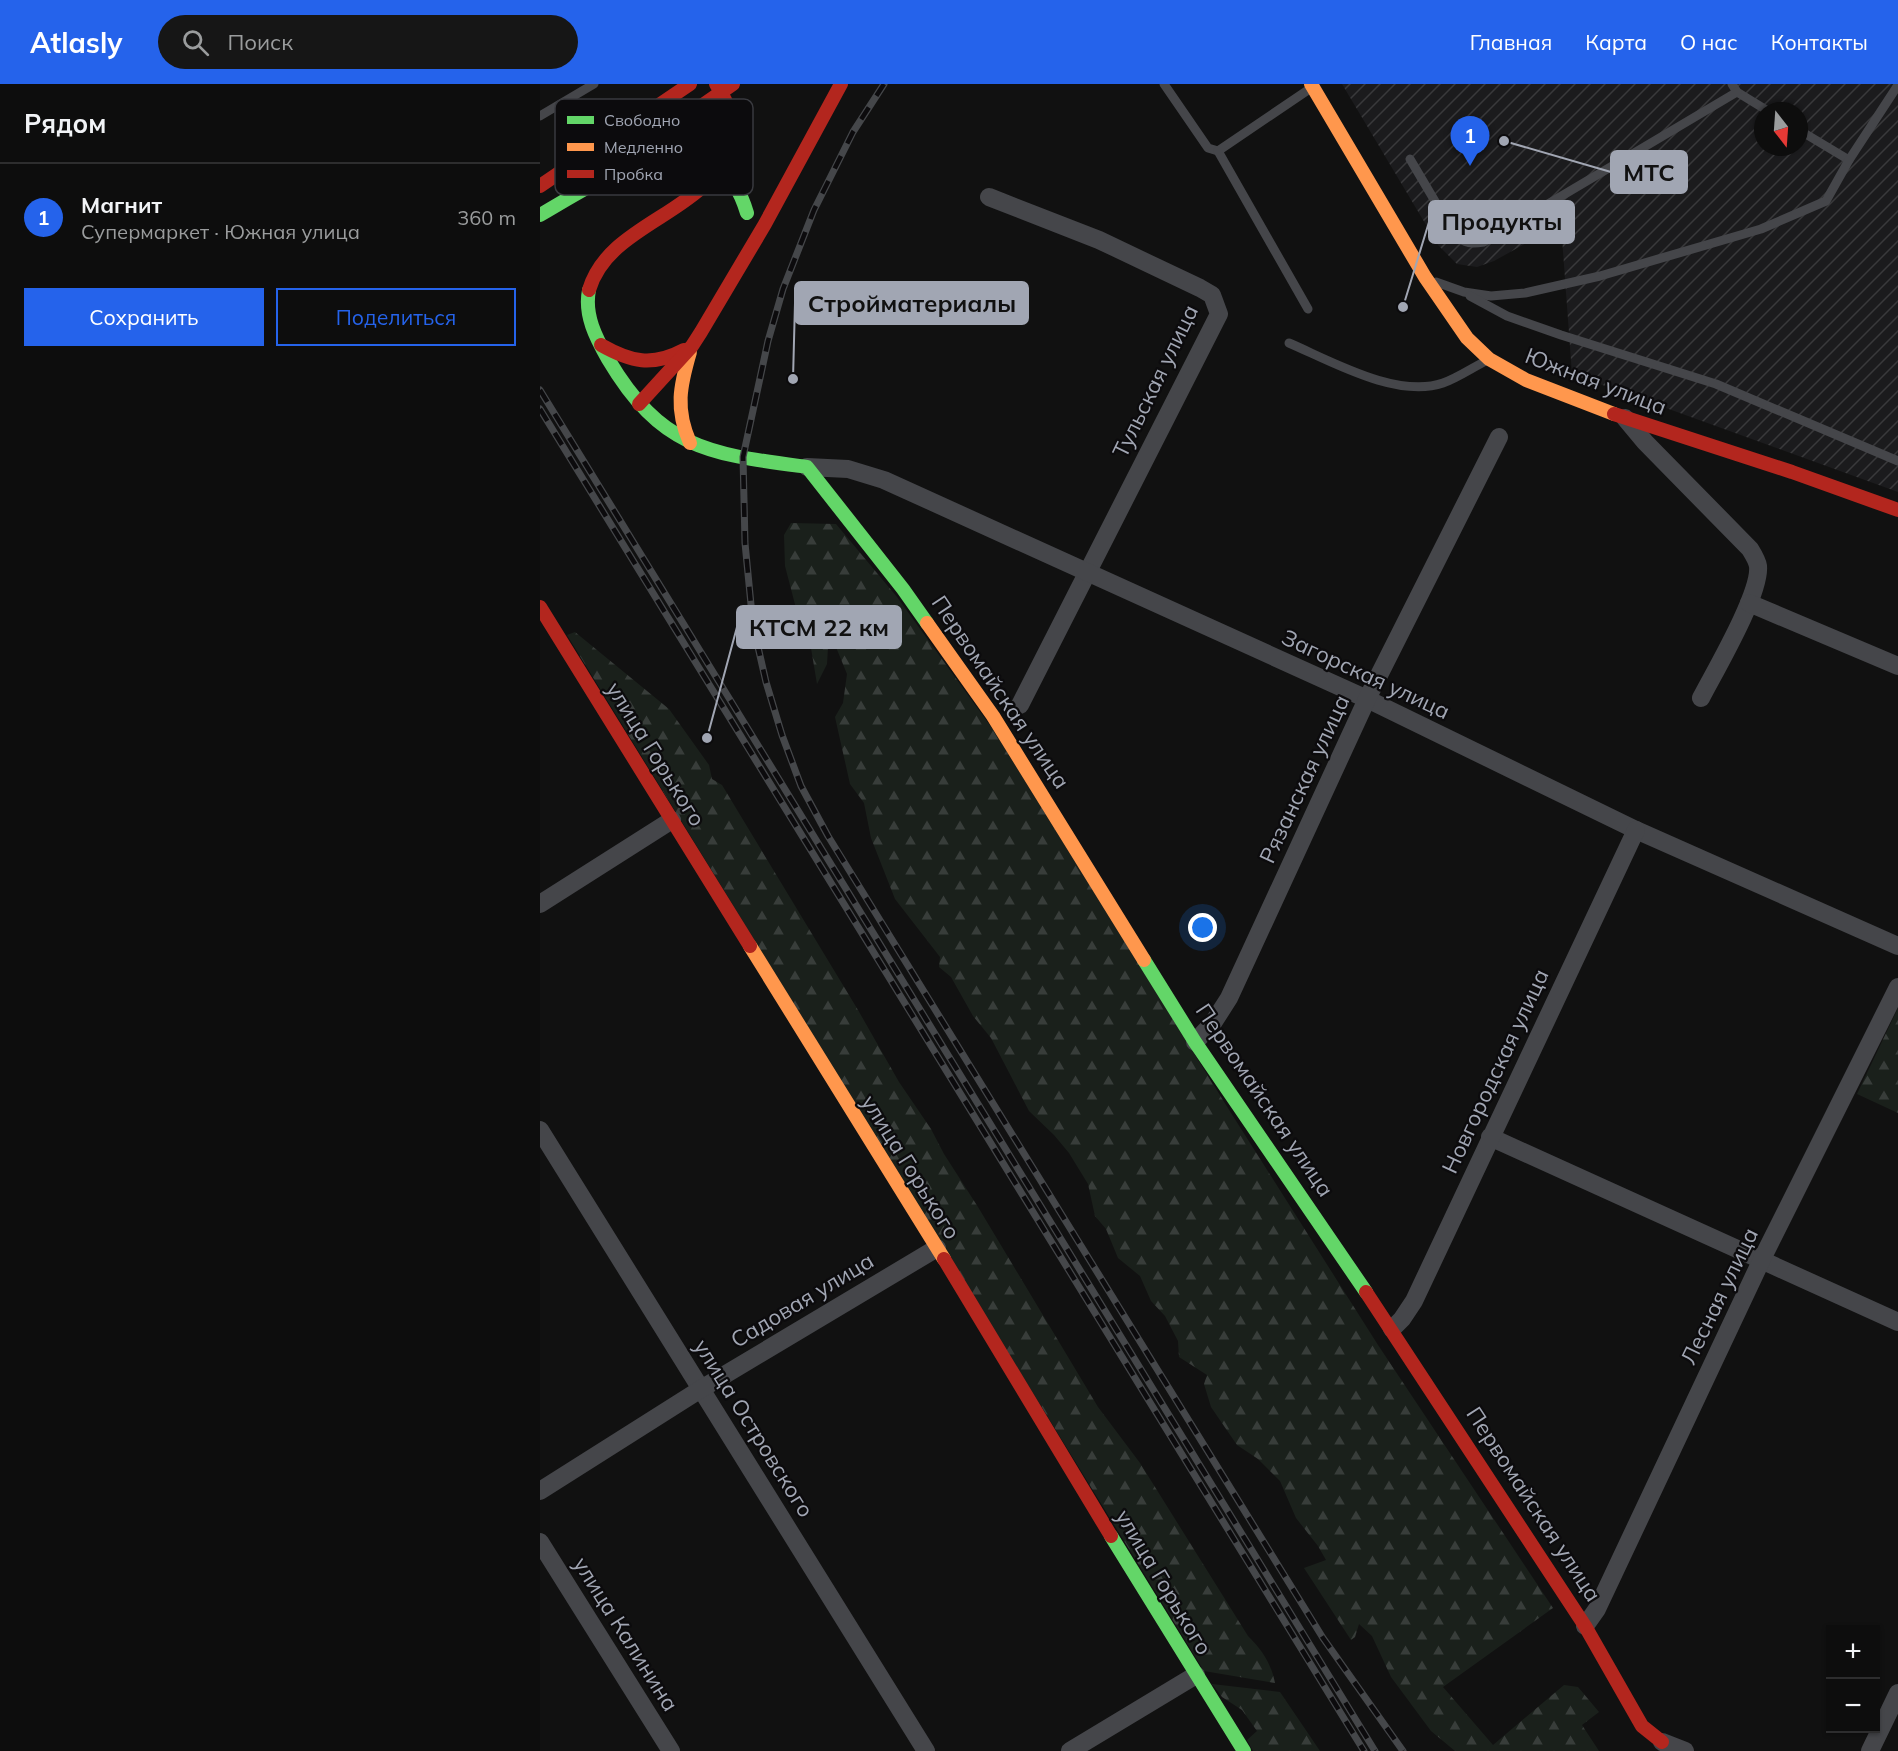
<!DOCTYPE html>
<html lang="ru">
<head>
<meta charset="utf-8">
<style>
	:root { --surface:#0d0d0d; --page:#161616; --text:#f1f3f6; --muted:#9a9c9d; --line:#2d2d2e; --accent:#2563eb }
	body { margin:0; font-family:Mulish,sans-serif; background:var(--page); color:var(--text) }
	.controls { position:absolute; right:18px; bottom:18px; display:grid; overflow:hidden; border-radius:0px; box-shadow:0 2px 4px #0004 }
	.controls button { width:54px; height:54px; display:grid; place-items:center; padding:0; border:0; border-bottom:2px solid var(--line); background:var(--surface); color:var(--text); font:30px sans-serif }
	.compass { position:absolute; left:1214px; top:18px; width:54px; height:54px; border-radius:50%; background:var(--surface); box-shadow:0 2px 4px #0004; rotate:163deg }
	.you { position:absolute; left:663px; top:844px; width:21px; height:21px; margin:-15px; border:4px solid #fff; border-radius:50%; background:#1a73e8; box-shadow:0 0 0 9px #1a73e833 }
	.badge { display:grid; place-items:center; width:39px; height:39px; border-radius:50%; background:var(--accent); color:#fff; font-size:20px; font-weight:700 }
	.pin { position:absolute; translate:-50% -50px; filter:drop-shadow(0 2px 3px #0008) }
	.pin::after { content:''; position:absolute; top:32px; width:21px; height:18px; background:inherit; clip-path:polygon(0 0,100% 0,50% 100%) }
	.list { margin:0; padding:0; list-style:none }
	h2 { display:flex; justify-content:space-between; align-items:center; height:78px; margin:0; padding:0 24px; font-size:26px }
	h2 small { font-size:20px; font-weight:400; color:var(--muted) }
	.list li { display:grid; grid-template-columns:39px 1fr auto; gap:18px; align-items:center; box-sizing:border-box; height:108px; padding:0 24px; border-top:2px solid var(--line) }
	.list b { display:block; font-size:22px; white-space:nowrap }
	.list p { margin:0; font-size:20px; white-space:nowrap; color:var(--muted) }
	.list em { font-size:20px; font-style:normal; color:var(--muted) }
	.actions { display:flex; gap:12px; padding:18px 24px }
	.actions a { flex:1; padding:14px 0; border:2px solid var(--accent); border-radius:0px; text-align:center; font-size:21px; color:var(--accent) }
	.actions .main { background:var(--accent); color:#fff }
	.icon { flex:none; width:33px; height:33px; fill:none; stroke:currentColor; stroke-width:2; stroke-linecap:round; stroke-linejoin:round }
	.map { position:relative; flex:none; width:1358px; height:1667px; overflow:hidden }
	header { display:flex; align-items:center; gap:36px; box-sizing:border-box; height:84px; padding:0 30px; background:var(--accent); color:#fff }
	header strong { font-size:28px }
	nav { display:flex; gap:33px; margin-inline-start:auto; font-size:21px }
	.search { width:420px; height:54px; background:var(--page); display:flex; align-items:center; gap:15px; box-sizing:border-box; padding:0 21px; border-radius:33px; color:var(--muted); font-size:22px }
	main { display:flex }
	aside { flex:1; background:var(--surface) }
	.map>svg:first-child { display:block }
</style>
</head>
<body>
<header>
<strong>Atlasly</strong>
<div class="search"><svg class="icon" aria-label="search" viewBox="0 0 24 24"><circle cx="10" cy="10" r="6"/><path d="M15 15l6 6"/></svg>Поиск</div>
<nav><a>Главная</a><a>Карта</a><a>О нас</a><a>Контакты</a></nav>
</header>
<main>
<aside>
<h2>Рядом<small></small></h2>
<ul class="list">
<li><span class="badge">1</span><div><b>Магнит</b><p>Супермаркет · Южная улица</p></div><em>360 m</em></li>
</ul>
<div class="actions"><a class="main">Сохранить</a><a>Поделиться</a></div>
</aside>
<div class="map">
<svg width="1358" height="1667" viewBox="0 0 1358 1667">
	<defs>
		<pattern id="industrial-furrows" width="10" height="10" patternUnits="userSpaceOnUse" patternTransform="scale(1.5)"><rect width="10" height="10" fill="#1b1b1d"/><path d="M-1 1l2-2M0 10L10 0M9 11l2-2" fill="none" stroke="#39393b"/></pattern>
		<pattern id="forest-firs" width="22" height="20" patternUnits="userSpaceOnUse" patternTransform="scale(1.5)"><rect width="22" height="20" fill="#1a201b"/><path d="M5 1l3.5 6h-7zM16 11l3.5 6h-7z" fill="#383d3a"/></pattern>
	</defs>
	<rect width="100%" height="100%" fill="#111"/>
	<path fill="url(#industrial-furrows)" fill-rule="evenodd" d="M 802,0 L 1358,0 L 1358,408 L 1032,290 L 1021,140 L 954,177 L 937,183 L 917,180 L 898,161 ZM 1223,27 L 1259,27 L 1259,63 L 1223,63 Z"/>
	<g fill="url(#forest-firs)">
		<polygon points="251,439 296,440 357,513 454,647 691,1029 838,1261 1013,1524 903,1603 953,1661 1024,1601 1038,1603 1059,1628 1042,1641 1059,1667 915,1667 891,1647 851,1593 832,1552 819,1540 815,1553 811,1556 764,1484 786,1476 778,1462 756,1434 740,1397 718,1375 697,1361 671,1323 664,1300 667,1291 639,1273 638,1257 625,1232 611,1217 600,1192 578,1174 566,1145 555,1132 548,1100 529,1069 514,1051 489,1027 451,954 433,932 411,893 399,883 400,873 355,815 331,754 324,719 310,700 295,633 303,619 307,590 289,546 287,580 277,600 270,558 257,528 245,482 244,451"/>
		<path d="M 35,548 L 129,625 L 169,681 L 172,695 L 182,701 L 318,926 L 359,998 L 391,1045 L 404,1070 L 438,1123 L 558,1323 L 600,1379 L 708,1552 C 722,1566 731,1579 735,1599 L 664,1587 L 27,551 Z"/>
		<polygon points="1358,924 1358,1029 1317,1010"/>
		<polygon points="672,1600 740,1608 780,1667 713,1667 707,1656 717,1647 702,1626 682,1613"/>
	</g>
	<g fill="none" stroke-linecap="round" stroke-linejoin="round">
		<g stroke="#45464a" stroke-width="9">
			<polyline points="624,0 668,64 678,67"/>
			<polyline points="1192,0 1197,8 1228,27"/>
			<polyline points="0,32 54,0"/>
			<polyline points="1259,46 1309,76"/>
			<path d="M 870,75 L 915,151 C 925,160 932,160 944,158 L 1197,8"/>
			<polyline points="896,198 924,208 951,212 985,209 1060,192 1221,145 1286,117 1309,76 1358,1"/>
			<polyline points="930,212 967,232 1021,251 1176,300 1358,377"/>
			<polyline points="768,225 678,67 771,4"/>
			<path d="M 749,259 C 791,277 857,315 903,299 C 918,294 933,283 948,276"/>
		</g>
		<g stroke="#45464a" stroke-width="18">
			<polyline points="449,113 559,156 660,204 672,211 679,230 480,621"/>
			<path d="M 1085,334 L 1105,358 L 1210,465 C 1213,470 1217,476 1218,482 C 1221,509 1175,587 1161,614"/>
			<polyline points="267,383 308,385 344,396 827,615 1096,746 1358,862"/>
			<polyline points="1209,519 1358,582"/>
			<polyline points="0,820 132,736"/>
			<polyline points="655,958 673,939 689,914 827,615 959,353"/>
			<polyline points="0,1046 386,1667"/>
			<polyline points="950,1053 1358,1238"/>
			<polyline points="852,1245 862,1235 874,1217 1096,746"/>
			<polyline points="0,1407 161,1305 397,1164"/>
			<polyline points="0,1458 131,1667"/>
			<polyline points="1045,1542 1057,1525 1222,1175 1358,903"/>
			<polyline points="1122,1658 1145,1667"/>
			<polyline points="530,1667 656,1591"/>
			<polyline points="1330,1667 1358,1609"/>
		</g>
		<g stroke="#63d668" stroke-width="14">
			<path d="M 49,206 C 44,231 56,254 68,275 C 122,366 170,370 267,383 L 363,505 L 387,539"/>
			<polyline points="604,876 655,958 826,1208"/>
			<polyline points="571,1452 704,1667"/>
		</g>
		<g stroke="#ff974d" stroke-width="14">
			<polyline points="771,0 885,193 927,254 949,275 986,296 1074,330"/>
			<path d="M 150,268 C 140,302 135,325 150,359"/>
			<polyline points="387,539 453,632 604,876"/>
			<polyline points="210,862 404,1175"/>
		</g>
		<g stroke="#b3261e" stroke-width="14">
			<polyline points="0,102 150,0"/>
			<path d="M 49,206 C 70,134 180,129 192,51 C 192,45 193,39 192,33 C 189,21 182,10 176,0"/>
			<path d="M 61,261 C 91,278 112,283 144,266"/>
			<polyline points="99,320 152,262 161,248 225,140 301,0"/>
			<polyline points="1074,330 1252,388 1358,426"/>
			<polyline points="0,523 210,862"/>
			<polyline points="404,1175 571,1452"/>
			<polyline points="826,1208 1045,1542 1102,1642 1122,1658"/>
		</g>
		<g stroke="#45474a" stroke-width="7">
			<g id="rail">
				<polyline points="344,0 313,48 274,126 243,205 228,257 203,373 205,459 213,541 226,598 242,651 261,702 288,752 783,1554 863,1667"/>
				<polyline points="0,306 835,1667"/>
				<polyline points="0,325 824,1667"/>
			</g>
		</g>
		<use href="#rail" stroke="#0c0b0d" stroke-width="4.5" stroke-dasharray="14" stroke-linecap="butt"/>
		<path stroke="#63d668" stroke-width="14" d="M 0,131 C 63,95 173,17 207,129"/>
		<polyline stroke="#b3261e" stroke-width="14" points="88,73 193,0"/>
	</g>
	<g text-anchor="middle" stroke-width="4.5" stroke-linejoin="round" paint-order="stroke">
		<g font-size="22" fill="#a1a6b3" stroke="#0c0b0d">
			<text transform="translate(615 297) rotate(-64)" y="8">Тульская улица</text>
			<text transform="translate(1056 297) rotate(21)" y="8">Южная улица</text>
			<text transform="translate(826 590) rotate(25)" y="8">Загорская улица</text>
			<text transform="translate(461 608) rotate(56)" y="8">Первомайская улица</text>
			<text transform="translate(116 670) rotate(58)" y="8">улица Горького</text>
			<text transform="translate(764 695) rotate(-65)" y="8">Рязанская улица</text>
			<text transform="translate(955 987) rotate(-65)" y="8">Новгородская улица</text>
			<text transform="translate(725 1016) rotate(56)" y="8">Первомайская улица</text>
			<text transform="translate(371 1083) rotate(58)" y="8">улица Горького</text>
			<text transform="translate(1179 1212) rotate(-64)" y="8">Лесная улица</text>
			<text transform="translate(262 1216) rotate(-31)" y="8">Садовая улица</text>
			<text transform="translate(214 1344) rotate(58)" y="8">улица Островского</text>
			<text transform="translate(994 1420) rotate(57)" y="8">Первомайская улица</text>
			<text transform="translate(624 1498) rotate(59)" y="8">улица Горького</text>
			<text transform="translate(86 1550) rotate(58)" y="8">улица Калинина</text>
		</g>
	</g>
	<rect x="15" y="15" width="198" height="96" rx="9" fill="#0c0b0d" stroke="#393a3f" stroke-width="1.5"/>
	<rect x="27" y="32" width="27" height="8" fill="#63d668"/>
	<rect x="27" y="59" width="27" height="8" fill="#ff974d"/>
	<rect x="27" y="86" width="27" height="8" fill="#b3261e"/>
	<g font-size="16" fill="#a1a6b3">
		<text x="64" y="42">Свободно</text>
		<text x="64" y="69">Медленно</text>
		<text x="64" y="96">Пробка</text>
	</g>
	<path fill="none" stroke="#a1a6b3" stroke-width="2" d="M964 57L1071 88M863 223L889 138M253 295L255 219M167 654L197 543"/>
	<g fill="#a1a6b3" stroke="#0c0b0d" stroke-width="2">
		<circle cx="964" cy="57" r="6"/>
		<circle cx="863" cy="223" r="6"/>
		<circle cx="253" cy="295" r="6"/>
		<circle cx="167" cy="654" r="6"/>
	</g>
	<g fill="#a1a6b3" stroke="#a1a6b3" stroke-width="2">
		<rect x="1071" y="67" width="76" height="42" rx="6"/>
		<rect x="889" y="117" width="145" height="42" rx="6"/>
		<rect x="255" y="198" width="233" height="42" rx="6"/>
		<rect x="197" y="522" width="164" height="42" rx="6"/>
	</g>
	<g font-size="24" text-anchor="middle" font-weight="bold" fill="#111">
		<text x="1109" y="97">МТС</text>
		<text x="962" y="146">Продукты</text>
		<text x="372" y="228">Стройматериалы</text>
		<text x="279" y="552">КТСМ 22 км</text>
	</g>
</svg>
<div class="controls">
<button>+</button>
<button>−</button>
</div>
<svg class="compass" viewBox="-18 -18 36 36"><path d="M0-13l5 13h-10z" fill="#e53935"/><path d="M0 13l5-13h-10z" fill="#9a9c9d"/></svg>
<div class="you"></div>
<div class="pin badge" style="left:930px;top:82px">1</div>
</div>
</main>
</body>
</html>
